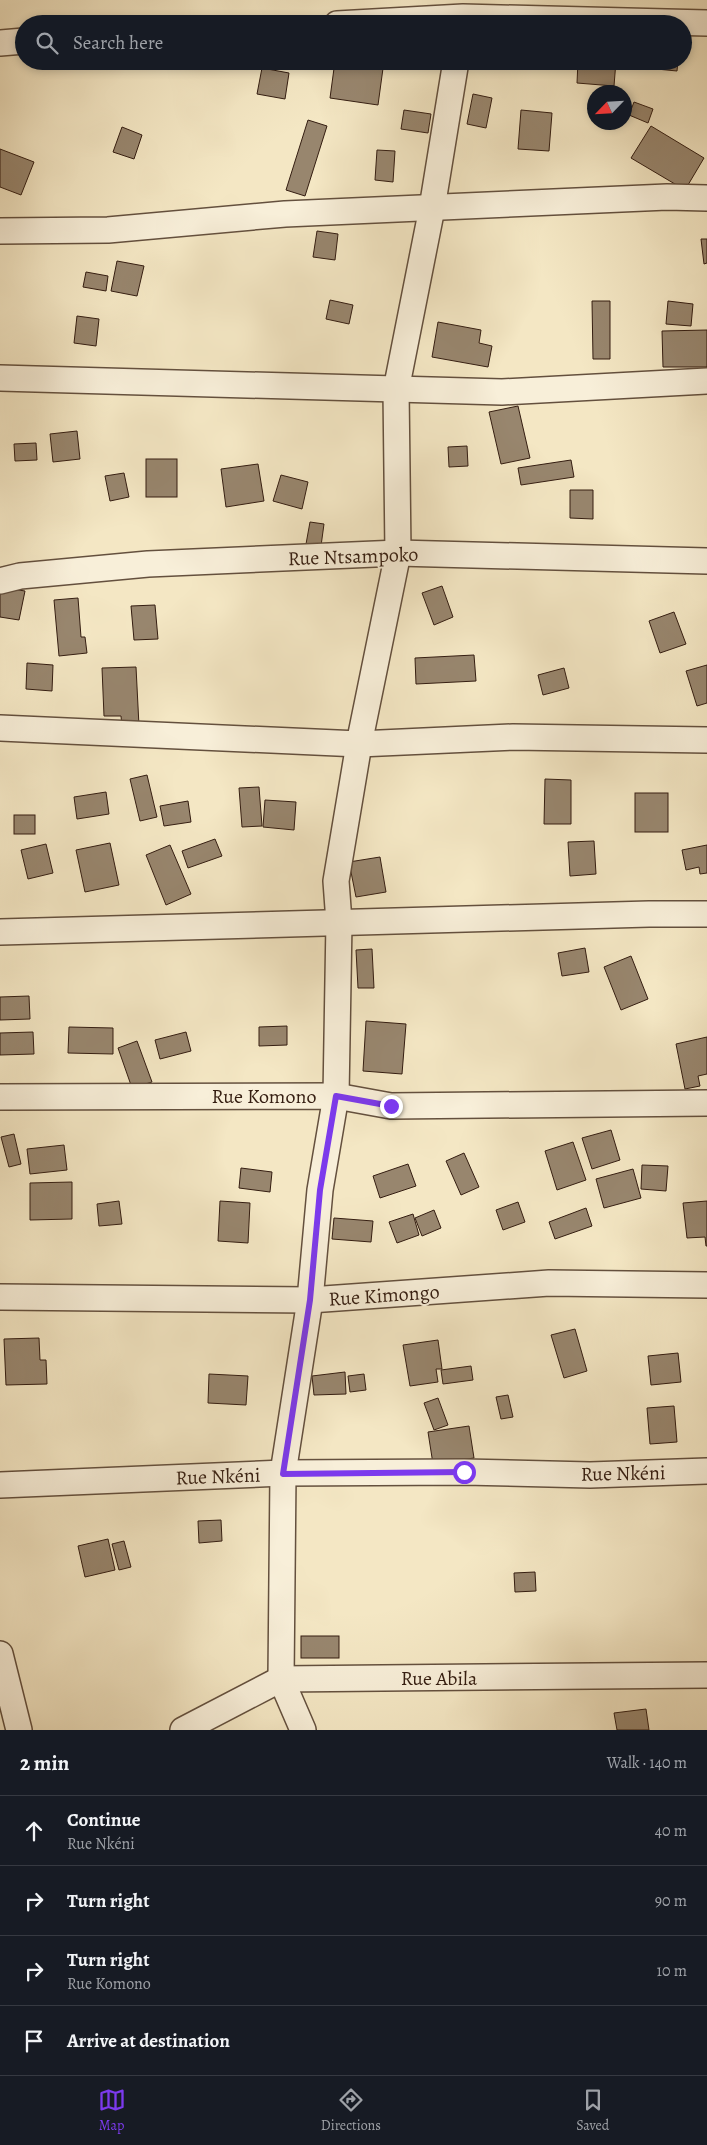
<!DOCTYPE html>
<html lang="en">
<head>
<meta charset="utf-8">
<style>
	:root { --surface:#171b24; --page:#20242c; --text:#f1f3f6; --muted:#9ea1a6; --line:#363941; --accent:#7c3aed }
	body { margin:0; font-family:Alegreya,serif; background:var(--page); color:var(--text) }
	.compass { position:absolute; left:587px; top:85px; width:45px; height:45px; border-radius:50%; background:var(--surface); box-shadow:0 2px 8px #0003; rotate:245deg }
	.stop { position:absolute; width:15px; height:15px; margin:-11px; border:4px solid #7c3aed; border-radius:50%; background:#fff }
	.stop.end { background:#7c3aed; border-color:#fff; box-shadow:0 1px 5px #0008 }
	.list { margin:0; padding:0; list-style:none }
	h2 { display:flex; justify-content:space-between; align-items:center; height:65px; margin:0; padding:0 20px; font-size:21px }
	h2 small { font-size:16px; font-weight:400; color:var(--muted) }
	.list li { display:grid; grid-template-columns:32px 1fr auto; gap:15px; align-items:center; box-sizing:border-box; height:70px; padding:0 20px; border-top:1px solid var(--line) }
	.list b { display:block; font-size:19px; white-space:nowrap }
	.list p { margin:0; font-size:16px; white-space:nowrap; color:var(--muted) }
	.list em { font-size:16px; font-style:normal; color:var(--muted) }
	.icon { flex:none; width:28px; height:28px; fill:none; stroke:currentColor; stroke-width:2; stroke-linecap:round; stroke-linejoin:round }
	.map { position:relative; flex:none; width:707px; height:1730px; overflow:hidden }
	.search { position:absolute; background:var(--surface); box-shadow:0 2px 8px #0003; left:15px; right:15px; top:15px; height:55px; display:flex; align-items:center; gap:12px; box-sizing:border-box; padding:0 18px; border-radius:28px; color:var(--muted); font-size:19px }
	.sheet { height:345px; background:var(--surface) }
	nav { display:flex; justify-content:space-around; align-items:center; box-sizing:border-box; height:70px; border-top:1px solid var(--line); background:var(--surface); font-size:14px; color:var(--muted) }
	nav a { display:grid; justify-items:center; gap:2px }
	nav .on { color:var(--accent) }
	.map>svg:first-child { display:block }
</style>
</head>
<body>
<div class="map">
<svg width="707" height="1730" viewBox="0 0 707 1730">
	<rect width="100%" height="100%" fill="#f4e7c4"/>
	<filter id="stains"><feTurbulence type="fractalNoise" baseFrequency=".004" numOctaves="4"/><feColorMatrix values="0 0 0 0 .2 0 0 0 0 .09 0 0 0 0 .02 0 0 0 .5 -.17"/></filter>
	<radialGradient id="worn" r=".72"><stop offset=".6" stop-color="#630" stop-opacity="0"/><stop offset="1" stop-color="#630" stop-opacity=".3"/></radialGradient>
	<g fill="#98866e" stroke="#341d11">
		<polygon points="335,61 384,61 378,105 330,98"/>
		<polygon points="578,61 616,61 614,86 577,83"/>
		<polygon points="637,61 678,61 677,71 636,67"/>
		<polygon points="262,68 289,73 285,99 257,94"/>
		<polygon points="473,94 492,98 486,128 467,124"/>
		<polygon points="634,102 653,109 648,123 629,115"/>
		<polygon points="404,110 431,114 428,133 401,129"/>
		<polygon points="521,110 552,113 549,151 518,149"/>
		<polygon points="308,120 327,126 305,196 286,190"/>
		<polygon points="651,126 704,158 685,190 631,158"/>
		<polygon points="122,127 142,135 134,159 113,152"/>
		<polygon points="0,149 34,162 21,195 0,187"/>
		<polygon points="377,150 395,151 393,182 375,180"/>
		<polygon points="317,231 338,234 335,260 313,257"/>
		<polygon points="701,239 707,239 707,263 704,264"/>
		<polygon points="117,261 144,266 137,296 111,291"/>
		<polygon points="86,272 108,276 106,291 83,287"/>
		<polygon points="330,300 353,305 349,324 326,319"/>
		<polygon points="592,301 610,301 610,359 593,359"/>
		<polygon points="668,301 693,304 691,326 666,324"/>
		<polygon points="77,316 99,319 96,346 74,343"/>
		<polygon points="438,322 481,330 479,343 492,346 488,367 432,357"/>
		<polygon points="707,330 707,367 663,367 662,331"/>
		<polygon points="518,406 530,458 501,464 489,412"/>
		<polygon points="77,431 80,459 53,462 50,434"/>
		<polygon points="36,443 37,460 15,461 14,444"/>
		<polygon points="467,446 468,466 449,467 448,447"/>
		<rect x="146" y="459" width="31" height="38"/>
		<polygon points="571,460 574,477 521,485 518,468"/>
		<polygon points="258,464 264,501 226,507 221,469"/>
		<polygon points="124,473 129,497 110,501 105,476"/>
		<polygon points="281,475 308,482 302,509 273,501"/>
		<polygon points="570,490 593,490 593,519 570,518"/>
		<polygon points="310,522 324,524 321,546 306,544"/>
		<polygon points="442,586 453,617 434,625 422,593"/>
		<polygon points="0,587 25,591 19,620 0,617"/>
		<polygon points="78,598 81,637 85,637 87,653 59,656 54,600"/>
		<polygon points="155,605 158,639 134,640 131,606"/>
		<polygon points="674,612 686,644 660,653 649,621"/>
		<polygon points="474,655 476,681 416,684 415,658"/>
		<polygon points="27,663 53,665 52,691 26,689"/>
		<polygon points="707,665 707,703 697,706 686,671"/>
		<polygon points="136,667 139,726 122,727 121,716 104,716 102,668"/>
		<polygon points="564,668 569,688 543,695 538,675"/>
		<polygon points="147,775 157,817 140,821 130,779"/>
		<polygon points="545,779 571,780 571,824 544,824"/>
		<polygon points="259,787 262,826 242,827 239,788"/>
		<polygon points="106,792 109,814 77,819 74,797"/>
		<rect x="635" y="793" width="33" height="39"/>
		<polygon points="265,800 296,802 294,830 263,827"/>
		<polygon points="188,801 191,822 164,826 160,806"/>
		<rect x="14" y="815" width="21" height="19"/>
		<polygon points="215,839 222,856 188,868 182,851"/>
		<polygon points="594,841 596,874 570,876 568,842"/>
		<polygon points="110,843 119,885 85,892 76,850"/>
		<polygon points="46,844 53,873 28,879 21,850"/>
		<polygon points="170,845 191,894 166,905 146,855"/>
		<polygon points="707,845 707,873 700,874 699,867 686,870 682,850"/>
		<polygon points="380,857 386,892 356,897 349,862"/>
		<polygon points="585,948 589,972 562,976 558,953"/>
		<polygon points="372,949 374,988 358,988 356,950"/>
		<polygon points="631,956 648,999 621,1010 604,967"/>
		<polygon points="29,996 30,1019 0,1020 0,997"/>
		<polygon points="366,1021 406,1024 402,1074 363,1071"/>
		<polygon points="287,1026 287,1045 259,1046 259,1027"/>
		<polygon points="69,1027 113,1028 113,1054 68,1053"/>
		<polygon points="33,1032 34,1054 0,1055 0,1033"/>
		<polygon points="186,1032 191,1051 160,1059 155,1040"/>
		<polygon points="707,1037 707,1074 698,1076 700,1086 685,1089 676,1044"/>
		<polygon points="137,1041 152,1082 132,1088 118,1048"/>
		<polygon points="611,1130 620,1160 592,1169 582,1138"/>
		<polygon points="14,1134 21,1164 9,1167 1,1137"/>
		<polygon points="573,1142 586,1180 557,1190 545,1151"/>
		<polygon points="64,1145 67,1170 30,1174 27,1149"/>
		<polygon points="464,1153 479,1187 461,1195 446,1161"/>
		<polygon points="408,1164 416,1186 380,1198 373,1176"/>
		<polygon points="642,1165 668,1166 666,1191 641,1189"/>
		<polygon points="241,1168 272,1172 270,1192 239,1188"/>
		<polygon points="633,1169 641,1198 604,1208 596,1179"/>
		<polygon points="72,1182 72,1219 30,1220 30,1183"/>
		<polygon points="119,1201 122,1224 99,1226 97,1204"/>
		<polygon points="220,1201 250,1203 248,1243 218,1241"/>
		<polygon points="707,1201 707,1246 706,1246 705,1237 687,1238 683,1203"/>
		<polygon points="518,1202 525,1222 503,1230 496,1210"/>
		<polygon points="586,1208 592,1226 555,1239 549,1222"/>
		<polygon points="434,1210 441,1228 422,1236 415,1218"/>
		<polygon points="413,1214 419,1235 397,1243 389,1222"/>
		<polygon points="334,1218 373,1221 371,1242 332,1239"/>
		<polygon points="575,1329 587,1371 564,1378 551,1335"/>
		<polygon points="39,1338 40,1360 46,1360 47,1384 6,1385 4,1339"/>
		<polygon points="438,1340 442,1369 436,1369 438,1382 410,1386 403,1345"/>
		<polygon points="678,1353 681,1382 651,1385 648,1356"/>
		<polygon points="471,1366 473,1380 443,1384 441,1370"/>
		<polygon points="345,1372 346,1394 314,1395 312,1376"/>
		<polygon points="209,1374 248,1376 246,1405 208,1403"/>
		<polygon points="364,1374 366,1390 350,1392 348,1376"/>
		<polygon points="508,1395 513,1417 501,1419 496,1397"/>
		<polygon points="438,1398 448,1425 434,1430 424,1403"/>
		<polygon points="674,1406 677,1442 650,1444 647,1408"/>
		<polygon points="469,1426 474,1458 433,1464 428,1432"/>
		<polygon points="221,1520 222,1541 199,1543 198,1521"/>
		<polygon points="108,1539 115,1570 85,1577 78,1546"/>
		<polygon points="124,1541 131,1567 119,1570 112,1544"/>
		<polygon points="535,1572 536,1591 515,1592 514,1573"/>
		<rect x="301" y="1636" width="38" height="22"/>
		<polygon points="646,1709 649,1730 617,1730 614,1713"/>
	</g>
	<g fill="none" stroke-linecap="round" stroke-linejoin="round">
		<g stroke="#64503e" stroke-width="28">
			<g id="street">
				<polyline points="337,24 463,17 707,23"/>
				<polyline points="0,43 24,41"/>
				<polyline points="0,231 108,230 285,214 667,197 707,198"/>
				<polyline points="0,378 502,392 707,381"/>
				<polyline points="0,581 20,576 148,564 398,553 707,561"/>
				<polyline points="0,728 359,744 513,737 707,740"/>
				<polyline points="0,932 649,914 707,914"/>
				<polyline points="0,1097 336,1096 391,1106 707,1103"/>
				<polyline points="0,1297 310,1300 549,1283 707,1285"/>
				<polyline points="0,1485 283,1473 464,1472 590,1475 707,1471"/>
				<polyline points="0,1654 19,1730"/>
				<polyline points="183,1730 281,1679 707,1675"/>
				<polyline points="303,1730 281,1679 283,1473 310,1300 320,1190 336,1096 339,922 336,881 359,744 398,553 396,390 432,208 456,61"/>
			</g>
		</g>
		<use href="#street" stroke="#f8efd9" stroke-width="25"/>
	</g>
	<g fill="none" stroke-linecap="round" stroke-linejoin="round">
		<polyline stroke="#7c3aed" stroke-width="6" points="391,1106 336,1096 320,1190 310,1300 283,1474 464,1472"/>
	</g>
	<g text-anchor="middle" stroke-width="4" stroke-linejoin="round" paint-order="stroke">
		<g font-size="20" fill="#341d11" stroke="#f8efd9">
			<text transform="translate(353 556) rotate(-2)" y="7">Rue Ntsampoko</text>
			<text x="264" y="1103">Rue Komono</text>
			<text transform="translate(384 1295) rotate(-4)" y="7">Rue Kimongo</text>
			<text transform="translate(623 1473) rotate(-1)" y="7">Rue Nkéni</text>
			<text transform="translate(218 1476) rotate(-2)" y="7">Rue Nkéni</text>
			<text x="439" y="1685">Rue Abila</text>
		</g>
	</g>
	<rect width="100%" height="100%" filter="url(#stains)"/>
	<rect width="100%" height="100%" fill="url(#worn)"/>
</svg>
<svg class="compass" viewBox="-18 -18 36 36"><path d="M0-13l5 13h-10z" fill="#e53935"/><path d="M0 13l5-13h-10z" fill="#9ea1a6"/></svg>
<div class="stop" style="left:464px;top:1472px"></div>
<div class="stop end" style="left:391px;top:1106px"></div>
<div class="search"><svg class="icon" aria-label="search" viewBox="0 0 24 24"><circle cx="10" cy="10" r="6"/><path d="M15 15l6 6"/></svg>Search here</div>
</div>
<section class="sheet">
<h2>2 min<small>Walk · 140 m</small></h2>
<ul class="list">
<li><svg class="icon" aria-label="ahead" viewBox="0 0 24 24"><path d="M12 20V5M6 11l6-6 6 6"/></svg><div><b>Continue</b><p>Rue Nkéni</p></div><em>40 m</em></li>
<li><svg class="icon" aria-label="right" viewBox="0 0 24 24"><path d="M7 20v-9h11M14 6l5 5-5 5"/></svg><div><b>Turn right</b></div><em>90 m</em></li>
<li><svg class="icon" aria-label="right" viewBox="0 0 24 24"><path d="M7 20v-9h11M14 6l5 5-5 5"/></svg><div><b>Turn right</b><p>Rue Komono</p></div><em>10 m</em></li>
<li><svg class="icon" aria-label="arrive" viewBox="0 0 24 24"><path d="M6 21V4h12l-3 4 3 4H6"/></svg><div><b>Arrive at destination</b></div></li>
</ul>
</section>
<nav>
<a class="on"><svg class="icon" aria-label="map" viewBox="0 0 24 24"><path d="M3 6l6-2 6 2 6-2v14l-6 2-6-2-6 2zM9 4v14M15 6v14"/></svg>Map</a>
<a><svg class="icon" aria-label="directions" viewBox="0 0 24 24"><path d="M12 3l9 9-9 9-9-9zM9 14v-3h6M13 9l2 2-2 2"/></svg>Directions</a>
<a><svg class="icon" aria-label="saved" viewBox="0 0 24 24"><path d="M7 4h10v16l-5-4-5 4z"/></svg>Saved</a>
</nav>
</body>
</html>
